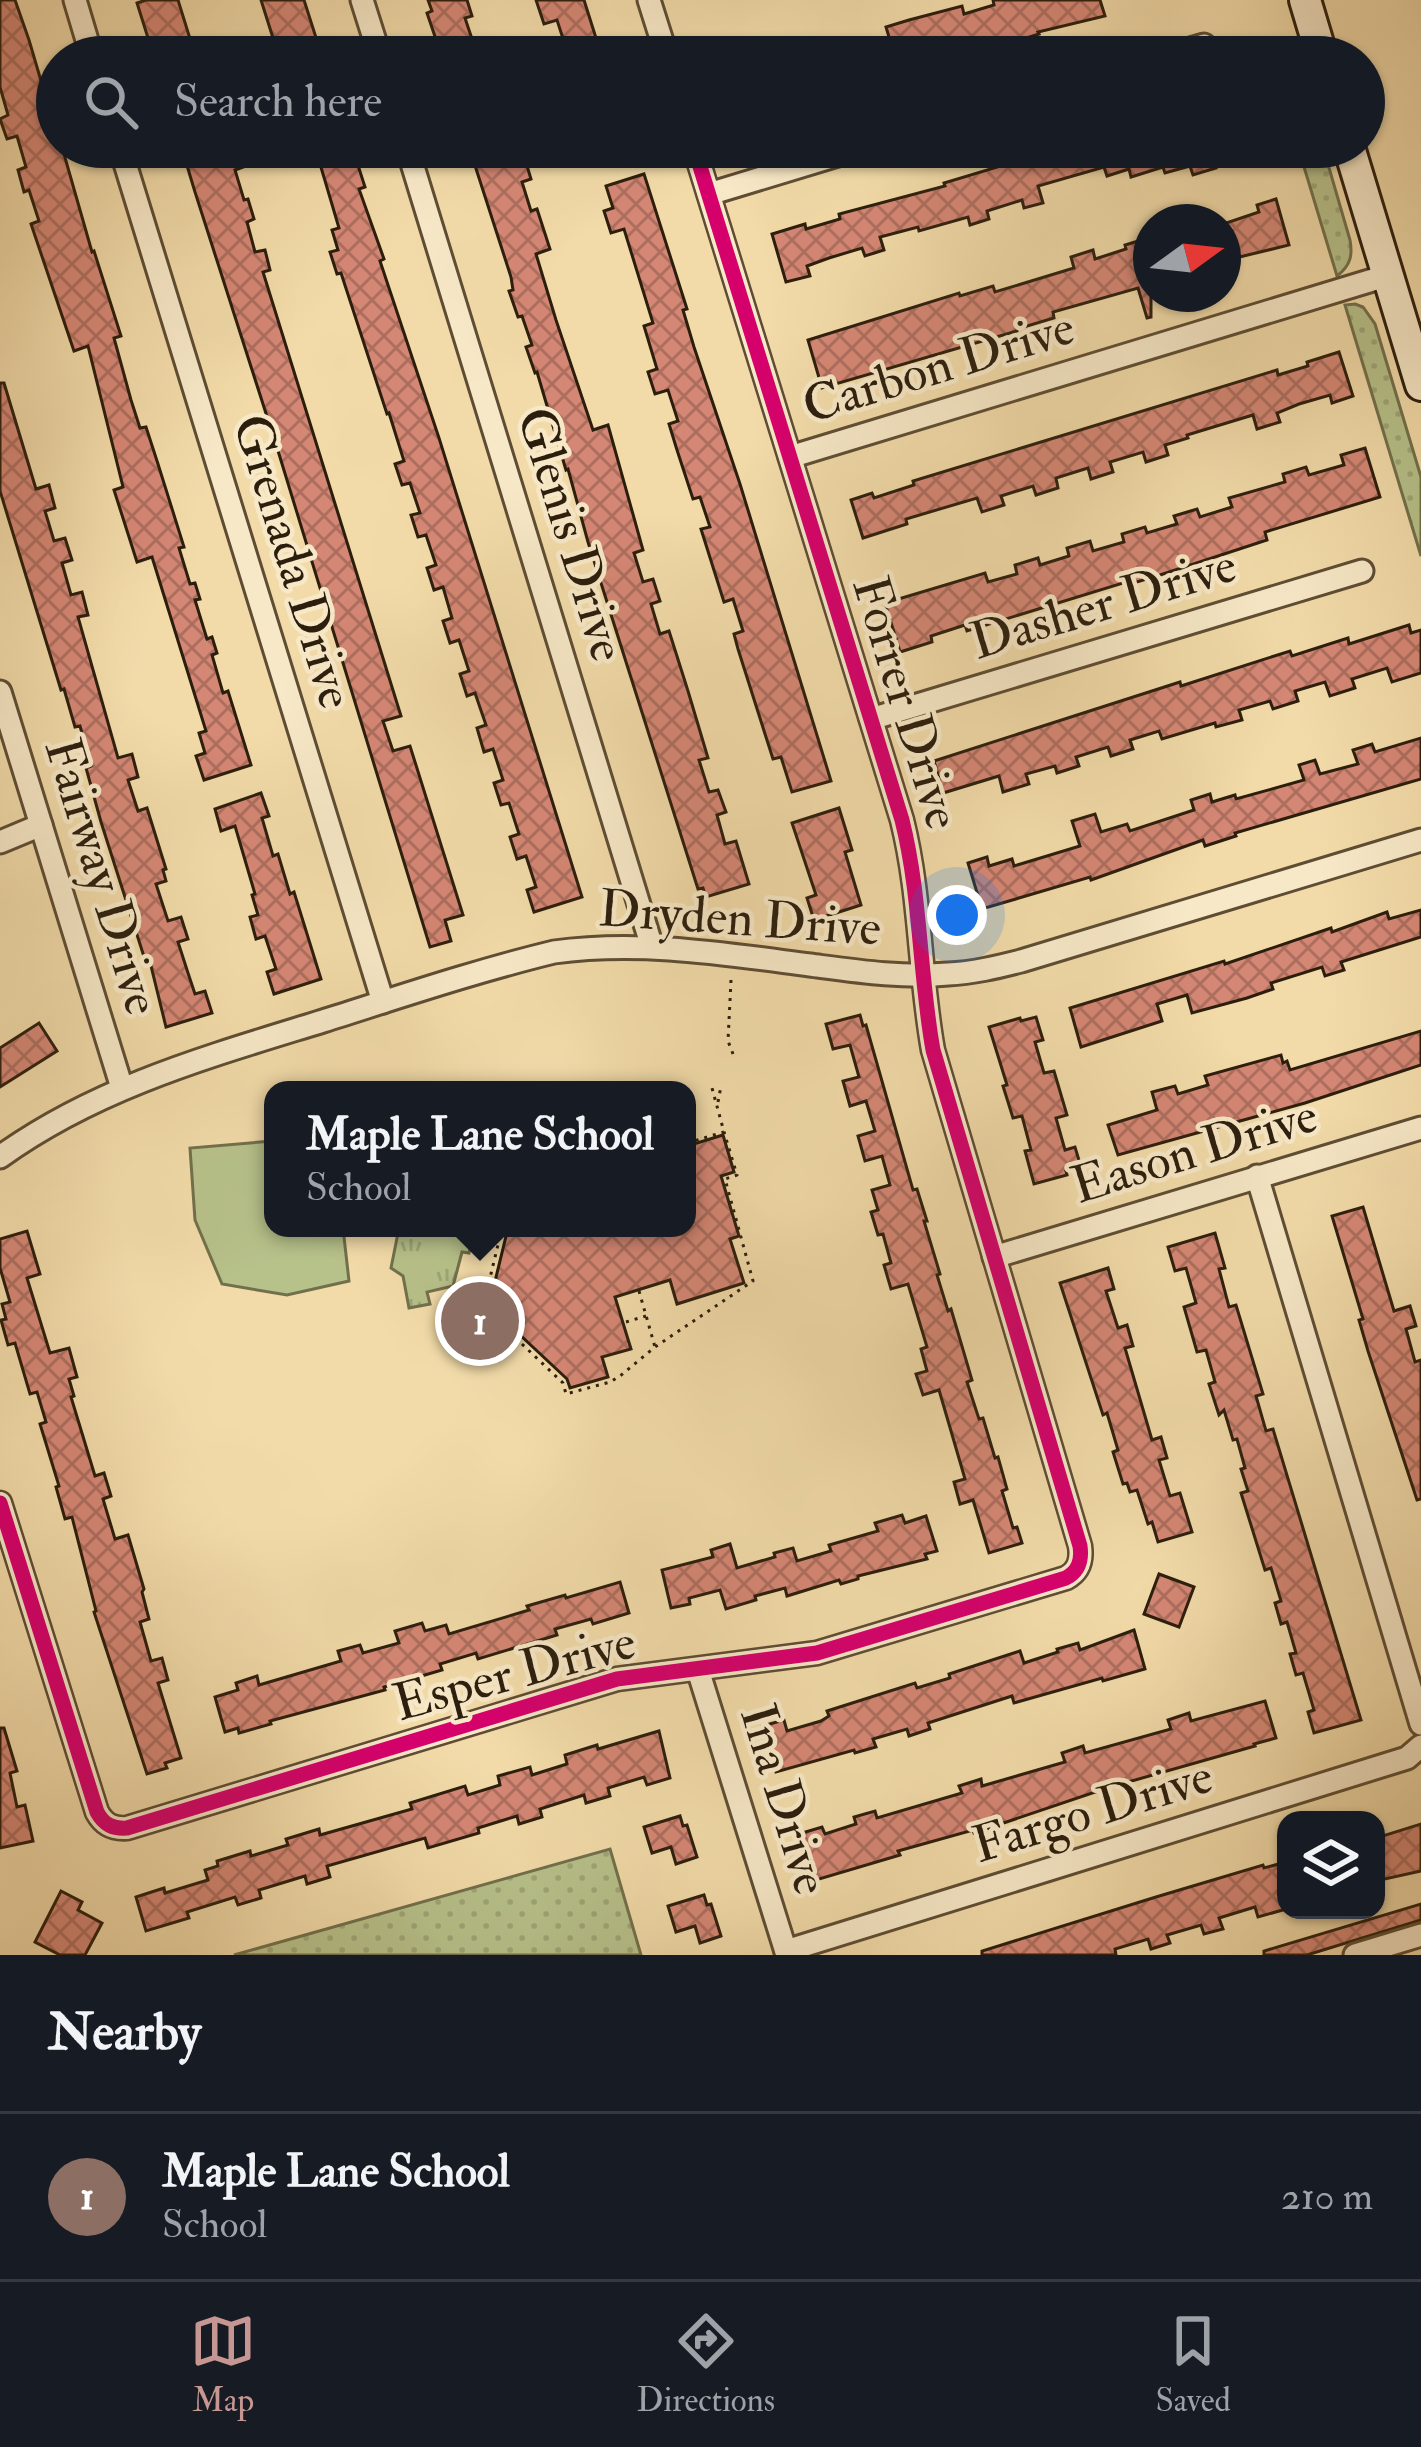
<!DOCTYPE html>
<html lang="en">
<head>
<meta charset="utf-8">
<style>
	:root { --surface:#171b24; --page:#20242c; --text:#f1f3f6; --muted:#9ea1a6; --line:#363941; --accent:#c59692 }
	body { margin:0; font-family:"IM FELL Double Pica",serif; background:var(--page); color:var(--text) }
	.controls { position:absolute; right:36px; bottom:36px; display:grid; overflow:hidden; border-radius:24px; box-shadow:0 3px 9px #0004 }
	.controls button { width:108px; height:108px; display:grid; place-items:center; padding:0; border:0; border-bottom:3px solid var(--line); background:var(--surface); color:var(--text); font:60px sans-serif }
	.compass { position:absolute; left:1133px; top:204px; width:108px; height:108px; border-radius:50%; background:var(--surface); box-shadow:0 3px 9px #0004; rotate:75deg }
	.you { position:absolute; left:957px; top:915px; width:42px; height:42px; margin:-30px; border:9px solid #fff; border-radius:50%; background:#1a73e8; box-shadow:0 0 0 18px #1a73e833 }
	.badge { display:grid; place-items:center; width:78px; height:78px; border-radius:50%; background:var(--accent); color:#fff; font-size:39px; font-weight:700 }
	.pin { position:absolute; translate:-50% -50%; border:6px solid #fff; box-shadow:0 3px 12px #0006 }
	.popup { position:absolute; left:264px; top:1081px; width:432px; height:156px; box-sizing:border-box; display:grid; place-content:center; border-radius:24px; background:var(--surface); filter:drop-shadow(0 3px 9px #0005); font-size:39px; white-space:nowrap; color:var(--muted) }
	.popup b { font-size:45px; color:var(--text) }
	.popup::after { content:''; position:absolute; left:50%; top:100%; margin-left:-24px; border:24px solid transparent; border-top-color:var(--surface) }
	.list { margin:0; padding:0; list-style:none }
	h2 { display:flex; justify-content:space-between; align-items:center; height:156px; margin:0; padding:0 48px; font-size:51px }
	h2 small { font-size:39px; font-weight:400; color:var(--muted) }
	.list li { display:grid; grid-template-columns:78px 1fr auto; gap:36px; align-items:center; box-sizing:border-box; height:168px; padding:0 48px; border-top:3px solid var(--line) }
	.list b { display:block; font-size:45px; white-space:nowrap }
	.list p { margin:0; font-size:39px; white-space:nowrap; color:var(--muted) }
	.list em { font-size:39px; font-style:normal; color:var(--muted) }
	.icon { flex:none; width:66px; height:66px; fill:none; stroke:currentColor; stroke-width:2; stroke-linecap:round; stroke-linejoin:round }
	.map { position:relative; flex:none; width:1421px; height:1955px; overflow:hidden }
	.search { position:absolute; background:var(--surface); box-shadow:0 3px 9px #0004; left:36px; right:36px; top:36px; height:132px; display:flex; align-items:center; gap:30px; box-sizing:border-box; padding:0 42px; border-radius:66px; color:var(--muted); font-size:45px }
	.sheet { height:324px; background:var(--surface) }
	nav { display:flex; justify-content:space-around; align-items:center; box-sizing:border-box; height:168px; border-top:3px solid var(--line); background:var(--surface); font-size:33px; color:var(--muted) }
	nav a { display:grid; justify-items:center; gap:6px }
	nav .on { color:var(--accent) }
	.map>svg:first-child { display:block }
</style>
</head>
<body>
<div class="map">
<svg width="1421" height="1955" viewBox="0 0 1421 1955">
	<defs>
		<pattern id="grass-dots" width="8" height="8" patternUnits="userSpaceOnUse" patternTransform="scale(3)"><rect width="8" height="8" fill="#b7c18a"/><path d="M2 2h.1M6 6h.1" fill="none" stroke="#9ea576" stroke-width="1.8" stroke-linecap="round"/></pattern>
		<pattern id="park-tufts" width="24" height="20" patternUnits="userSpaceOnUse" patternTransform="scale(3)"><rect width="24" height="20" fill="#b7c18a"/><path d="M3 7l-1-3M5 7V3M7 7l1-3M15 17l-1-3M17 17v-4M19 17l1-3" fill="none" stroke="#9ea576"/></pattern>
		<pattern id="building-cross-hatch" width="8" height="8" patternUnits="userSpaceOnUse" patternTransform="scale(3)"><rect width="8" height="8" fill="#d58775"/><path d="M0 0l8 8M0 8l8-8" fill="none" stroke="#ad6e5e"/></pattern>
	</defs>
	<rect width="100%" height="100%" fill="#f2dba9"/>
	<filter id="stains"><feTurbulence type="fractalNoise" baseFrequency=".00167" numOctaves="4"/><feColorMatrix values="0 0 0 0 .2 0 0 0 0 .09 0 0 0 0 .02 0 0 0 .5 -.17"/></filter>
	<radialGradient id="worn" r=".72"><stop offset=".6" stop-color="#630" stop-opacity="0"/><stop offset="1" stop-color="#630" stop-opacity=".3"/></radialGradient>
	<g fill="url(#grass-dots)" stroke="#72704c" stroke-width="3">
		<path d="M 1298,147 L 1323,147 L 1350,240 C 1353,256 1350,266 1337,276 Z"/>
		<polygon points="1355,304 1363,307 1375,324 1421,477 1421,556 1345,305"/>
		<polygon points="610,1849 641,1955 234,1955"/>
	</g>
	<polygon fill="url(#park-tufts)" stroke="#72704c" stroke-width="3" points="399,1228 475,1228 469,1253 462,1252 453,1286 427,1292 430,1304 409,1308 403,1276 391,1268"/>
	<polygon fill="#b7c18a" stroke="#72704c" stroke-width="3" points="273,1141 273,1228 343,1228 349,1281 287,1295 222,1284 195,1220 190,1148"/>
	<g fill="url(#building-cross-hatch)" stroke="#2c1e0d" stroke-width="3">
		<polygon points="0,0 15,0 29,40 57,135 57,147 62,147 92,252 94,251 121,336 114,338 131,400 140,428 146,427 158,464 184,547 179,548 190,584 195,583 200,599 195,600 207,639 212,637 217,653 212,655 223,693 228,691 251,765 204,780 196,756 205,753 199,733 206,731 152,557 137,562 114,490 123,487 88,346 74,351 31,224 39,221 29,190 24,192 18,170 26,167 17,136 7,139 0,119 8,115 0,87"/>
		<polygon points="146,0 178,0 191,42 203,39 208,57 154,57 137,3"/>
		<polygon points="261,0 304,0 319,47 288,57 270,57 264,40 273,38"/>
		<polygon points="428,0 467,0 472,16 465,18 478,57 442,57 427,13 432,11"/>
		<polygon points="536,0 584,0 602,57 569,57 557,20 544,24"/>
		<polygon points="993,0 1100,0 1105,16 1038,32 1039,34 966,57 808,57 808,53 856,38 858,47 889,37 886,27 909,20 962,6 964,14 994,5"/>
		<polygon points="190,147 236,147 243,167 235,170 244,200 248,199 254,219 247,222 255,252 265,250 270,270 263,272 401,716 383,721 393,751 410,746 463,915 445,920 451,941 430,947 279,454 195,192 185,159 192,157"/>
		<polygon points="315,147 347,147 352,161 356,159 365,187 359,189 384,259 380,261 439,438 582,897 534,912 527,890 536,887 526,856 517,859 510,837 519,834 509,803 501,805 494,783 503,780 493,749 484,752 477,728 486,725 475,693 467,696 460,674 469,671 459,640 450,643 443,621 452,618 443,587 434,590 427,568 436,565 426,535 418,537 411,515 420,513 410,483 402,485 395,464 404,461 389,413 387,414 341,273 337,274 330,252 338,250 332,230 339,228"/>
		<polygon points="469,147 512,147 515,159 524,156 531,179 522,182 531,211 537,209 550,249 536,254 556,320 593,430 608,425 643,550 634,553 643,582 653,579 660,601 651,604 660,634 669,631 688,691 708,758 699,760 709,792 718,790 726,812 717,815 725,844 736,841 749,884 706,897 703,888 698,889 588,542 568,469 566,470 537,372 535,373 526,347 532,345 522,316 518,317 509,291 513,290 511,277"/>
		<polygon points="1064,147 1249,147 1250,151 1214,162 1216,168 1193,175 1190,166 1165,173 1163,167 1131,177 1129,169 1107,176 1104,167 1038,186 1043,203 1024,208 1022,200 987,211 989,219 970,225 968,217 919,231 918,227 880,237 884,250 865,256 862,248 829,258 807,266 810,276 786,282 772,234 805,224 806,229 840,219 839,214 945,186 944,183"/>
		<polygon points="644,174 687,309 683,310 694,347 740,484 831,781 792,792 781,757 773,759 738,649 734,634 743,631 733,599 724,602 701,529 710,527 700,497 693,499 677,450 669,424 678,421 668,390 655,394 648,372 657,369 644,326 653,323 624,229 611,233 604,211 613,208 606,186"/>
		<polygon points="1276,199 1289,245 1223,261 1223,224 1259,212 1257,205"/>
		<polygon points="1151,237 1151,317 1147,318 1138,288 1053,312 1054,318 1017,329 1017,331 822,388 808,340 959,293 960,296 993,286 995,292 1074,268 1071,257 1093,250 1095,259 1126,249 1125,245"/>
		<polygon points="1339,352 1353,396 1332,403 1330,395 1299,404 1277,413 1280,422 1257,429 1253,415 1187,435 1188,438 1165,445 1168,455 1146,462 1143,452 1110,462 1113,472 1091,479 1088,468 1056,478 1058,488 1036,495 1033,486 1001,496 1004,505 982,512 977,498 906,519 907,524 863,538 851,500 872,493 874,498 914,485 913,481 1277,370 1278,375 1308,366 1307,362"/>
		<polygon points="0,383 4,383 36,489 49,485 55,508 45,511 54,541 65,538 72,560 62,563 71,595 82,592 88,615 78,617 118,758 132,754 138,777 128,780 138,811 147,808 166,869 163,870 166,881 156,884 168,921 181,917 188,939 178,942 188,973 195,994 205,991 212,1013 166,1027 150,962 146,963 101,822 86,768 91,766 80,726 75,727 64,689 61,690 0,491"/>
		<polygon points="1365,448 1380,497 1265,532 1267,540 1160,575 1127,585 1126,582 967,631 965,625 931,636 932,642 900,652 885,603 985,573 988,582 1017,574 1015,565 1038,558 1040,565 1069,556 1067,548 1090,541 1093,551 1124,542 1122,534 1145,527 1147,533 1177,524 1174,516 1197,509 1200,517 1232,507 1229,498 1285,482 1283,474 1306,467 1309,475 1344,465 1341,455"/>
		<polygon points="1409,625 1411,633 1421,630 1421,673 1392,682 1387,668 1352,679 1355,688 1330,696 1325,682 1295,691 1298,701 1273,709 1270,701 1239,710 1242,720 1216,727 1215,723 1162,739 1159,731 1130,740 1133,749 1111,756 1108,747 1076,757 1079,766 1057,773 1055,766 1026,774 1029,784 1003,792 999,776 943,793 934,761 1180,682 1181,686 1290,651 1292,656 1348,638 1349,644"/>
		<polygon points="1421,738 1421,779 1235,833 1236,836 1205,846 1203,840 1091,880 1090,877 982,909 968,863 987,857 989,866 1012,859 1014,866 1080,846 1072,821 1095,814 1101,832 1127,824 1130,831 1194,810 1191,800 1210,794 1212,802 1235,795 1236,799 1304,780 1299,765 1315,760 1320,774 1358,764 1353,750 1372,744 1375,752"/>
		<polygon points="261,793 269,816 262,818 273,856 278,854 290,894 294,892 321,979 274,994 267,972 276,969 265,936 256,939 250,917 258,915 252,895 255,894 235,826 221,831 215,809"/>
		<polygon points="839,808 852,850 845,852 861,905 814,920 807,898 816,895 792,823"/>
		<polygon points="1421,910 1421,937 1341,962 1344,970 1325,976 1322,967 1271,983 1273,989 1247,998 1192,1013 1187,995 1157,1004 1162,1021 1081,1047 1070,1008 1224,961 1225,964 1331,928 1332,932 1387,912 1389,919"/>
		<polygon points="860,1015 863,1026 866,1025 913,1190 917,1189 927,1221 924,1221 940,1274 937,1275 948,1311 951,1309 972,1380 967,1382 979,1419 983,1418 995,1458 998,1457 1007,1489 1002,1491 1013,1528 1017,1527 1022,1543 989,1553 973,1500 960,1504 954,1482 965,1479 939,1390 923,1395 916,1374 927,1371 921,1349 927,1347 908,1284 891,1289 884,1265 891,1263 883,1234 878,1235 871,1212 878,1210 872,1190 890,1185 882,1156 865,1161 858,1136 875,1131 866,1101 850,1106 843,1081 859,1077 850,1045 833,1049 826,1024"/>
		<polygon points="1036,1017 1043,1040 1035,1042 1044,1073 1054,1071 1067,1115 1056,1118 1065,1150 1075,1147 1081,1167 1066,1171 1067,1175 1034,1184 1025,1151 1031,1150 1022,1116 1013,1118 1003,1086 1007,1085 989,1027 1020,1018 1021,1021"/>
		<polygon points="39,1023 57,1051 0,1087 0,1048"/>
		<polygon points="1421,1031 1421,1065 1305,1103 1118,1155 1108,1125 1157,1110 1152,1092 1175,1086 1178,1094 1208,1085 1205,1076 1281,1055 1283,1063 1287,1061 1290,1070"/>
		<polygon points="723,1135 734,1172 721,1176 739,1236 730,1239 744,1283 677,1304 670,1280 615,1297 631,1349 602,1357 608,1377 570,1388 567,1379 489,1306 508,1228 687,1228 687,1146"/>
		<polygon points="1363,1207 1394,1311 1410,1306 1416,1326 1406,1329 1415,1362 1421,1360 1421,1499 1417,1500 1368,1351 1359,1320 1363,1319 1332,1216"/>
		<polygon points="27,1231 40,1274 27,1278 50,1353 69,1348 77,1377 69,1379 74,1396 71,1397 95,1476 104,1473 111,1496 103,1499 115,1539 128,1535 144,1589 142,1592 149,1619 140,1622 151,1661 162,1658 168,1680 158,1683 181,1758 165,1763 167,1768 147,1774 94,1612 96,1611 72,1517 65,1519 56,1487 59,1486 40,1424 46,1422 37,1392 30,1394 15,1343 8,1345 1,1320 6,1319 2,1304 10,1302 0,1268 0,1239"/>
		<polygon points="1215,1233 1225,1268 1219,1269 1229,1307 1236,1305 1263,1394 1256,1396 1266,1431 1273,1429 1361,1720 1314,1733 1308,1712 1314,1710 1303,1673 1296,1675 1290,1654 1296,1653 1287,1622 1281,1624 1275,1603 1281,1601 1271,1568 1265,1570 1241,1493 1248,1491 1241,1469 1245,1468 1237,1439 1233,1440 1224,1410 1219,1415 1209,1384 1215,1382 1206,1350 1197,1352 1184,1307 1196,1303 1186,1268 1175,1271 1168,1247"/>
		<polygon points="1108,1268 1114,1289 1106,1291 1118,1328 1127,1325 1133,1346 1125,1348 1152,1440 1161,1437 1167,1458 1159,1460 1170,1496 1180,1493 1192,1532 1158,1542 1152,1522 1148,1524 1137,1490 1130,1492 1127,1483 1123,1484 1113,1452 1118,1450 1107,1413 1103,1415 1060,1283"/>
		<polygon points="902,1515 905,1523 926,1516 937,1551 925,1554 927,1559 858,1576 858,1579 841,1584 839,1580 787,1596 785,1588 755,1596 756,1600 726,1609 720,1590 689,1598 690,1604 671,1608 662,1570 713,1557 711,1550 730,1544 737,1568 775,1557 774,1553 793,1548 797,1561 831,1551 829,1545 878,1531 875,1523"/>
		<polygon points="1159,1574 1194,1587 1179,1627 1144,1614"/>
		<polygon points="620,1582 629,1613 593,1624 591,1619 555,1629 557,1635 478,1659 476,1653 440,1664 442,1670 384,1687 385,1690 270,1721 271,1724 239,1733 238,1728 225,1732 215,1697 238,1690 236,1683 257,1676 259,1685 341,1661 338,1651 360,1645 363,1653 399,1643 395,1631 422,1623 425,1631 446,1625 449,1634 529,1610 527,1606 565,1595 566,1598"/>
		<polygon points="1134,1630 1145,1669 1103,1681 1102,1678 1014,1703 1012,1696 928,1723 930,1729 909,1736 907,1729 873,1739 876,1747 855,1753 854,1750 776,1772 762,1726 784,1720 787,1731 821,1721 829,1716 827,1711 915,1683 917,1688 950,1678 949,1674 1020,1651 1024,1663 1058,1652 1057,1649 1078,1643 1080,1650"/>
		<polygon points="1265,1701 1276,1738 1254,1744 1255,1746 1107,1788 974,1833 973,1830 898,1851 900,1855 816,1880 802,1833 822,1827 825,1834 856,1824 854,1817 875,1811 877,1818 962,1793 959,1786 981,1779 982,1786 1065,1762 1062,1753 1083,1746 1085,1753 1171,1729 1168,1720 1189,1713 1191,1721"/>
		<polygon points="0,1728 4,1728 17,1771 10,1773 17,1807 25,1805 33,1841 0,1848"/>
		<polygon points="659,1731 670,1778 647,1785 644,1777 608,1788 610,1796 586,1803 584,1795 540,1809 542,1817 519,1824 517,1816 478,1828 479,1833 428,1848 425,1838 327,1866 330,1877 307,1884 305,1876 259,1890 261,1898 238,1905 235,1897 187,1912 189,1918 146,1931 136,1897 164,1888 165,1893 208,1880 205,1870 218,1866 217,1861 250,1851 251,1856 288,1845 286,1839 319,1829 320,1835 412,1809 410,1803 465,1786 468,1795 500,1785 498,1776 530,1767 532,1775 567,1764 565,1755 597,1745 598,1749"/>
		<polygon points="680,1816 683,1826 687,1825 697,1857 676,1864 671,1847 652,1853 644,1827"/>
		<polygon points="1421,1824 1421,1871 1376,1881 1376,1838"/>
		<polygon points="1286,1862 1286,1909 1258,1917 1255,1907 1219,1918 1223,1929 1204,1934 1201,1925 1167,1935 1170,1943 1151,1949 1148,1939 1115,1949 1116,1955 982,1955 982,1951 1156,1897 1263,1865 1264,1868"/>
		<polygon points="61,1891 82,1902 78,1910 102,1923 85,1955 60,1955 35,1942"/>
		<polygon points="704,1895 707,1905 711,1904 721,1936 700,1943 695,1926 676,1932 668,1906"/>
		<polygon points="1421,1904 1421,1920 1307,1955 1264,1955 1264,1951"/>
	</g>
	<g fill="none" stroke-linecap="round" stroke-linejoin="round">
		<g stroke="#5e4d34" stroke-width="27">
			<g id="street">
				<polyline points="75,0 92,57"/>
				<polyline points="362,0 380,57"/>
				<polyline points="649,0 667,57"/>
				<polyline points="1163,57 1204,45"/>
				<polyline points="120,147 383,1002"/>
				<polyline points="407,147 652,947"/>
				<polyline points="709,194 864,147"/>
				<polyline points="790,457 1389,275"/>
				<polyline points="0,692 122,1088"/>
				<polyline points="871,719 1362,571"/>
				<polyline points="0,842 41,825"/>
				<path d="M 0,1157 C 97,1087 210,1056 323,1021 C 399,997 476,971 554,952 C 640,940 725,954 810,965 C 856,971 902,978 948,974 C 973,973 997,967 1021,961 L 1421,840"/>
				<polyline points="1257,1176 1421,1724"/>
				<polyline points="994,1257 1421,1128"/>
				<path d="M 0,1503 L 97,1812 C 104,1825 113,1829 127,1828 L 617,1679 L 817,1653 L 1066,1578 C 1079,1571 1082,1560 1080,1546 L 933,1050 C 919,972 921,896 902,820 L 694,147"/>
				<polyline points="698,1670 787,1955"/>
				<polyline points="786,1951 1407,1758 1421,1746"/>
				<polyline points="1355,1955 1421,1935"/>
			</g>
		</g>
		<g stroke="#2c1e0d" stroke-width="36">
			<g id="secondary">
				<polyline points="1305,0 1322,57"/>
				<polyline points="1349,147 1421,385"/>
			</g>
		</g>
		<g stroke="#2c1e0d" stroke-width="3" stroke-dasharray="3 6" stroke-linecap="butt">
			<polyline points="731,980 728,1041 733,1054"/>
			<polyline points="718,1102 721,1086"/>
			<polyline points="687,1143 724,1132 712,1088"/>
			<polyline points="502,1228 483,1307 563,1383 566,1394 610,1382 620,1376 655,1347 753,1281 725,1179 737,1175 724,1132"/>
			<polyline points="639,1291 655,1347"/>
			<polyline points="626,1322 646,1316"/>
		</g>
		<use href="#street" stroke="#f7e8c7" stroke-width="21"/>
		<use href="#secondary" stroke="#f7e8c7" stroke-width="30"/>
		<g stroke="#f7e8c7" stroke-width="22">
			<path id="cycleway" d="M 0,1503 L 97,1812 C 104,1825 113,1829 127,1828 L 617,1679 L 817,1653 L 1066,1578 C 1079,1571 1082,1560 1080,1546 L 933,1050 C 919,972 921,896 902,820 L 694,147"/>
		</g>
		<use href="#cycleway" stroke="#d6006c" stroke-width="15"/>
	</g>
	<g text-anchor="middle" stroke-width="9" stroke-linejoin="round" paint-order="stroke">
		<g font-size="51" fill="#2c1e0d" stroke="#f7e8c7">
			<text transform="translate(938 365) rotate(-17)" y="18">Carbon Drive</text>
			<text transform="translate(573 534) rotate(73)" y="18">Glenis Drive</text>
			<text transform="translate(295 561) rotate(73)" y="18">Grenada Drive</text>
			<text transform="translate(1103 602) rotate(-17)" y="18">Dasher Drive</text>
			<text transform="translate(908 702) rotate(73)" y="18">Forrer Drive</text>
			<text transform="translate(104 876) rotate(73)" y="18">Fairway Drive</text>
			<text transform="translate(740 917) rotate(4)" y="18">Dryden Drive</text>
			<text transform="translate(1194 1149) rotate(-17)" y="18">Eason Drive</text>
			<text transform="translate(514 1671) rotate(-15)" y="18">Esper Drive</text>
			<text transform="translate(786 1799) rotate(73)" y="18">Ina Drive</text>
			<text transform="translate(1092 1809) rotate(-17)" y="18">Fargo Drive</text>
		</g>
	</g>
	<rect width="100%" height="100%" filter="url(#stains)"/>
	<rect width="100%" height="100%" fill="url(#worn)"/>
</svg>
<div class="controls">
<button><svg class="icon" aria-label="layers" viewBox="0 0 24 24"><path d="M12 4l9 5-9 5-9-5zM3 14l9 5 9-5"/></svg></button>
</div>
<svg class="compass" viewBox="-18 -18 36 36"><path d="M0-13l5 13h-10z" fill="#e53935"/><path d="M0 13l5-13h-10z" fill="#9ea1a6"/></svg>
<div class="you"></div>
<div class="pin badge" style="left:480px;top:1321px;background:#8d6e63">1</div>
<div class="popup"><b>Maple Lane School</b>School</div>
<div class="search"><svg class="icon" aria-label="search" viewBox="0 0 24 24"><circle cx="10" cy="10" r="6"/><path d="M15 15l6 6"/></svg>Search here</div>
</div>
<section class="sheet">
<h2>Nearby<small></small></h2>
<ul class="list">
<li><span class="badge" style="background:#8d6e63">1</span><div><b>Maple Lane School</b><p>School</p></div><em>210 m</em></li>
</ul>
</section>
<nav>
<a class="on"><svg class="icon" aria-label="map" viewBox="0 0 24 24"><path d="M3 6l6-2 6 2 6-2v14l-6 2-6-2-6 2zM9 4v14M15 6v14"/></svg>Map</a>
<a><svg class="icon" aria-label="directions" viewBox="0 0 24 24"><path d="M12 3l9 9-9 9-9-9zM9 14v-3h6M13 9l2 2-2 2"/></svg>Directions</a>
<a><svg class="icon" aria-label="saved" viewBox="0 0 24 24"><path d="M7 4h10v16l-5-4-5 4z"/></svg>Saved</a>
</nav>
</body>
</html>
